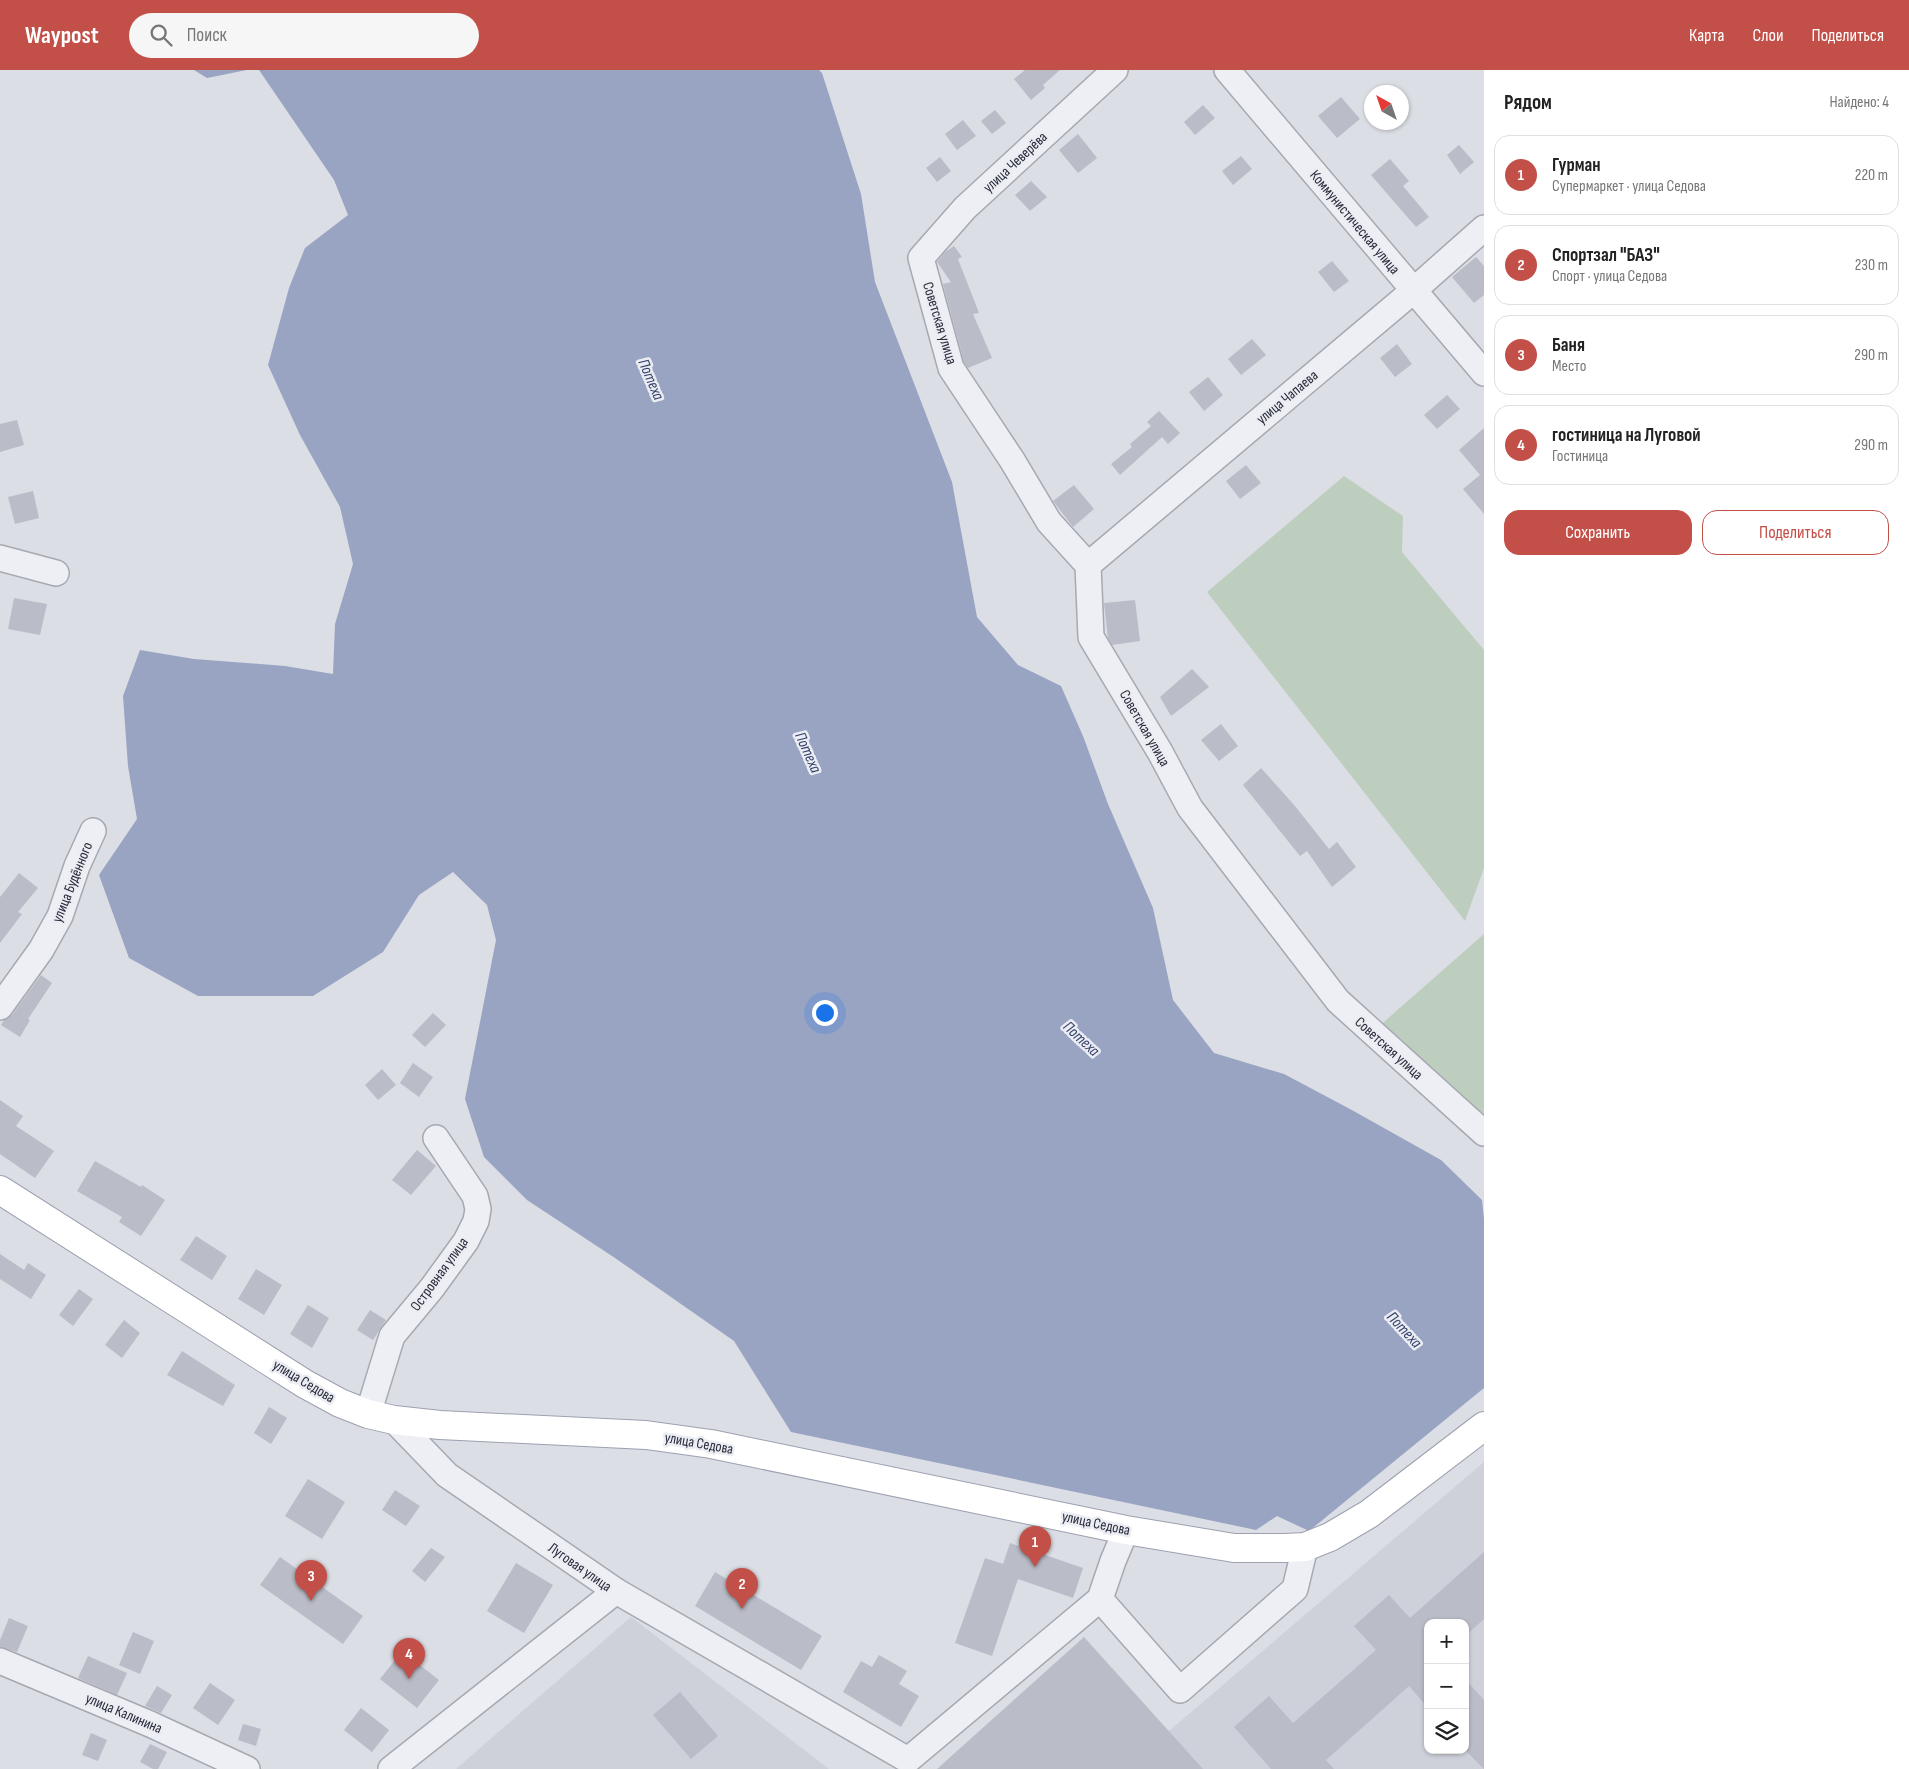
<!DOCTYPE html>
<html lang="ru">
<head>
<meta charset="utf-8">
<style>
	:root { --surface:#fff; --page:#f6f6f6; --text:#222; --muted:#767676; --line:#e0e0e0; --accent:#c35048 }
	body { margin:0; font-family:"Sofia Sans Condensed",sans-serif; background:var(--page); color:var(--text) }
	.controls { position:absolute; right:15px; bottom:15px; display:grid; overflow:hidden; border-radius:10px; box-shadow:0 1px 4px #0004 }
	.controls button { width:45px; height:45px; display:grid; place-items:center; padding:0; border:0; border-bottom:1px solid var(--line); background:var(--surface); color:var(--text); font:25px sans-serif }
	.compass { position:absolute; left:1364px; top:15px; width:45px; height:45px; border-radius:50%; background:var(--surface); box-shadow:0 1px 4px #0004; rotate:320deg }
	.you { position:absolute; left:824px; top:942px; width:18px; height:18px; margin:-12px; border:4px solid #fff; border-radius:50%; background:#1a73e8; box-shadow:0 0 0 8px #1a73e833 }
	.badge { display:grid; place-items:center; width:32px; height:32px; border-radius:50%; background:var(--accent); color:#fff; font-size:16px; font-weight:700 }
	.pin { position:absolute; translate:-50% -41px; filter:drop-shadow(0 1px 2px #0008) }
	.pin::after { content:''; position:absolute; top:26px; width:18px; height:15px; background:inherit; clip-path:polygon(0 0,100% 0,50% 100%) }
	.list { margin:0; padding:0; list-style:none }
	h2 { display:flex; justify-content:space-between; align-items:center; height:65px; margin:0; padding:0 20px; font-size:21px }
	h2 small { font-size:16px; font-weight:400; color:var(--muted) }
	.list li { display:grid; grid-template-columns:32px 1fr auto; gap:15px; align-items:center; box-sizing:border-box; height:80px; margin:0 10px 10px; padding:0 10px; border:1px solid var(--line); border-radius:15px }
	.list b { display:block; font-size:19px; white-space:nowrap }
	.list p { margin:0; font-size:16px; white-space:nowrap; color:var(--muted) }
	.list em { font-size:16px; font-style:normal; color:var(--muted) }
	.actions { display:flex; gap:10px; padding:15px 20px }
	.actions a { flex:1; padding:11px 0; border:1px solid var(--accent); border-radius:15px; text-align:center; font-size:18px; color:var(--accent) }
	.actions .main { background:var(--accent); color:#fff }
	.icon { flex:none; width:28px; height:28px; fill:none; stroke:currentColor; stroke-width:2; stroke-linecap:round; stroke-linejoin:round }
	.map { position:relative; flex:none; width:1484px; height:1699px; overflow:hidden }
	header { display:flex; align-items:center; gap:30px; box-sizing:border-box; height:70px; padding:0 25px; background:var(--accent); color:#fff }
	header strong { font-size:24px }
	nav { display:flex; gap:28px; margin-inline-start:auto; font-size:18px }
	.search { width:350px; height:45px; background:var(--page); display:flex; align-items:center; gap:12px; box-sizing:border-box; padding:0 18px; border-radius:28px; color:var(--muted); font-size:19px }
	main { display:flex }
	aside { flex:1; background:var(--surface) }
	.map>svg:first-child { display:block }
</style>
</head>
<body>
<header>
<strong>Waypost</strong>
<div class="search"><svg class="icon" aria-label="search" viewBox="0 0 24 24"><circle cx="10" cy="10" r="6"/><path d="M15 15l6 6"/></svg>Поиск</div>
<nav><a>Карта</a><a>Слои</a><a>Поделиться</a></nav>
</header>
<main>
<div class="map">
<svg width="1484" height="1699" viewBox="0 0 1484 1699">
	<rect width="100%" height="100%" fill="#dcdee5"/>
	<g fill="#ced0da" fill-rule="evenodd">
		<path d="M 1484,1392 L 1484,1699 L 937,1699 L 1169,1661 ZM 1428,1553 L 1465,1553 L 1465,1680 L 1428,1680 Z"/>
		<polygon points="631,1547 829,1699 456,1699"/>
	</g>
	<g fill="#becebe">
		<polygon points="1344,406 1403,446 1402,482 1484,580 1484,798 1465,851 1207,522"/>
		<polygon points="1484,864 1484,1069 1369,965"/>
	</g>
	<g fill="#99a4c3">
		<polygon points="194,0 247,0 207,8"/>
		<polygon points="259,0 819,0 822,3 861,124 875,212 952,412 977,547 1018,595 1061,616 1083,666 1108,734 1153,838 1173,930 1214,983 1284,1004 1350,1039 1441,1090 1482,1130 1484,1149 1484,1318 1309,1461 1277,1446 1256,1460 791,1362 734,1271 615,1188 527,1130 484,1087 465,1029 496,870 487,835 453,802 419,825 383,882 313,926 198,926 129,888 99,805 137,749 128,696 123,626 140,580 194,589 285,596 333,604 335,554 353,494 340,437 300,365 268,295 289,218 305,178 348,145 334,110"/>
	</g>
	<g fill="#babcc7">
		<polygon points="1025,0 1060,0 1043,15 1045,18 1031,30 1014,9"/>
		<polygon points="1341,27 1360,49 1337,68 1318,46"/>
		<polygon points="1203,35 1215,48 1195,65 1184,52"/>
		<polygon points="995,40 1006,53 992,64 981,51"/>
		<polygon points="963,50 976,66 957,80 945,64"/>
		<polygon points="1078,64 1097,88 1078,103 1059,80"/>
		<polygon points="1459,75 1474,92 1460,104 1447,85"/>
		<polygon points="1241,86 1252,99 1233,115 1222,101"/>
		<polygon points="940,87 951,101 937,112 926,98"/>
		<polygon points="1390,89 1409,111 1403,116 1429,147 1416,157 1371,105"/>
		<polygon points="1031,111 1047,127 1030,141 1015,125"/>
		<polygon points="954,176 962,187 958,189 979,243 973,244 992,288 968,298 964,292 943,214 951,212 937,192 945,182"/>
		<polygon points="1476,187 1484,196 1484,225 1474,233 1452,207"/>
		<polygon points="1332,191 1349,211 1334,222 1318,202"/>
		<polygon points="1252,269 1266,285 1241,305 1228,289"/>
		<polygon points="1397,274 1412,294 1395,307 1380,288"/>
		<polygon points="1208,307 1223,325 1204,341 1189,322"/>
		<polygon points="1447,325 1460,339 1437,359 1424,345"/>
		<polygon points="1159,341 1180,363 1168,374 1162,367 1120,405 1111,394 1132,377 1130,374 1151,356 1147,352"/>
		<polygon points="17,350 24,375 0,382 0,354"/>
		<polygon points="1484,358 1484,444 1463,419 1480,405 1459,380"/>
		<polygon points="1246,395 1261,413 1240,429 1226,411"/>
		<polygon points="1074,415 1094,439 1073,457 1053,431"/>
		<polygon points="33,421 39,448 15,454 8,427"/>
		<polygon points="14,528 47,534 40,565 8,559"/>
		<polygon points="1135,530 1140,571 1112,575 1108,568 1104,533"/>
		<polygon points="1192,599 1209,617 1171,646 1160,627"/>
		<polygon points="1221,654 1238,676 1219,691 1201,670"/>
		<polygon points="1261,698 1295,736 1329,779 1337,772 1356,797 1332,817 1307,781 1300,786 1243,715"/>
		<polygon points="19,803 38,818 18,842 22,844 0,873 0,827"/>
		<polygon points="41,905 52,913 28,949 30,950 20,967 1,955 4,950 12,945"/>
		<polygon points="433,943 446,955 425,977 412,965"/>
		<polygon points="413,993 433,1007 419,1027 400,1013"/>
		<polygon points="382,999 396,1015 378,1030 365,1015"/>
		<polygon points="0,1030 23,1046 16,1056 54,1081 35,1108 0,1084"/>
		<polygon points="417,1080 436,1096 411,1125 392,1110"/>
		<polygon points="95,1091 141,1117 142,1115 165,1130 141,1166 119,1152 122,1147 77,1121"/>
		<polygon points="196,1166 227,1186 212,1210 180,1190"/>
		<polygon points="0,1184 24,1200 28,1193 46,1205 31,1229 0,1209"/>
		<polygon points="256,1199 282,1215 264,1245 238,1229"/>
		<polygon points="79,1219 93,1229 73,1256 59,1245"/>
		<polygon points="308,1235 329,1248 312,1278 290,1264"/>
		<polygon points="370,1240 386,1250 373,1270 357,1260"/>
		<polygon points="124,1250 140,1263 122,1288 105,1275"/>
		<polygon points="182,1281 235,1315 223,1336 167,1305"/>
		<polygon points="269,1337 287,1348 271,1374 254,1363"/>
		<polygon points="308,1409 345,1432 322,1469 285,1446"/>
		<polygon points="395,1420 420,1436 406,1456 382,1440"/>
		<polygon points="1010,1473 1083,1498 1073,1528 1018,1509 992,1586 955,1573 985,1488 1003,1494"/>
		<polygon points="431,1478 445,1487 425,1512 412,1501"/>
		<polygon points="1484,1482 1484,1549 1465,1566 1465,1553 1428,1553 1428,1638 1409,1616 1326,1690 1334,1699 1271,1699 1234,1657 1269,1626 1293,1653 1376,1580 1354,1556 1389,1525 1410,1548"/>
		<polygon points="280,1487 363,1546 343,1574 260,1515"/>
		<polygon points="516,1493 553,1515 524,1563 487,1541"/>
		<polygon points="715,1502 822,1566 801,1600 695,1536"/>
		<polygon points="9,1548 28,1556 17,1582 0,1577 0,1570"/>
		<polygon points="133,1562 154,1571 140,1604 119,1595"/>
		<polygon points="1084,1567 1203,1699 937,1699"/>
		<polygon points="402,1581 439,1610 417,1638 380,1609"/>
		<polygon points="879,1585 907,1601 899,1614 919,1626 901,1657 843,1622 861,1591 872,1597"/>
		<polygon points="88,1586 127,1603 117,1625 78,1608"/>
		<polygon points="1465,1609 1484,1630 1484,1699 1465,1680"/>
		<polygon points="210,1613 235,1630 218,1655 193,1638"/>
		<polygon points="157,1616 172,1625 161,1643 145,1636"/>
		<polygon points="680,1622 718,1666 691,1689 653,1645"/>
		<polygon points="361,1638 389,1660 372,1682 344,1660"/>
		<polygon points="243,1654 261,1659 256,1676 238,1670"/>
		<polygon points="91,1663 107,1670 98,1691 82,1685"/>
		<polygon points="150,1674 167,1682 158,1699 153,1699 140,1692"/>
	</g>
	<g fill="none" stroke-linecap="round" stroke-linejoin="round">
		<g stroke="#a6a8b2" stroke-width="28">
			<g id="minor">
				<polyline points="1115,0 965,138 921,188 951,298 1012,390 1049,452 1088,495 1091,567 1160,682 1190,738 1338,931 1484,1063"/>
				<polyline points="1227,0 1484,303"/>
				<polyline points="0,488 56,503"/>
				<polyline points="1088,495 1413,221 1484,158"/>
				<polyline points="0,937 41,880 60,846 77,796 93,761"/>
				<polyline points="368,1344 392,1266 432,1218 466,1171 476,1151 478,1139 475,1126 436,1068"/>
				<polyline points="616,1521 908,1690 1100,1529 1113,1491 1126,1460"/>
				<polyline points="1100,1529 1180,1620 1295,1519 1305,1477"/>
				<polyline points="0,1591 150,1654 247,1699"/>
				<polyline points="391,1699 616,1521 447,1405 394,1350"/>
			</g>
		</g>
		<g stroke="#9ca0b0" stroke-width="30">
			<polyline id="major" points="0,1120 305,1314 340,1333 368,1344 394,1350 440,1355 646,1365 711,1374 1126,1460 1234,1478 1285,1478 1305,1477 1330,1467 1369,1444 1484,1356"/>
		</g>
		<use href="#minor" stroke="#eeeff4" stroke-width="25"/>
		<use href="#major" stroke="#fff" stroke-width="28"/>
	</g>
	<g text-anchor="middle" stroke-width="5" stroke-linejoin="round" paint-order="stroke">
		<g font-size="15" fill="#272a3a" stroke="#ebedf3">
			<text transform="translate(1015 92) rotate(-43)" y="5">улица Чеверёва</text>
			<text transform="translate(1355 152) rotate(50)" y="5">Коммунистическая улица</text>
			<text transform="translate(940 253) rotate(73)" y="5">Советская улица</text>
			<text transform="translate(1287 327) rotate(-40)" y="5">улица Чапаева</text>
			<text transform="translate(1145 658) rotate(60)" y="5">Советская улица</text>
			<text transform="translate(72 812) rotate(-68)" y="5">улица Будённого</text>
			<text transform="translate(1389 978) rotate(42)" y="5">Советская улица</text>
			<text transform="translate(439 1204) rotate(-54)" y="5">Островная улица</text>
			<text transform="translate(304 1311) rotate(31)" y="5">улица Седова</text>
			<text transform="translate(699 1373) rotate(10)" y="5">улица Седова</text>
			<text transform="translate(1096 1453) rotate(12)" y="5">улица Седова</text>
			<text transform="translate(580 1497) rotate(35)" y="5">Луговая улица</text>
			<text transform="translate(124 1643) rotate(23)" y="5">улица Калинина</text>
		</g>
		<g font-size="16" font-style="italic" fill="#34416b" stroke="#ebedf3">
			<text transform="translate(652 309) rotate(67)" y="6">Потеха</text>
			<text transform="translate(809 682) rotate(66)" y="6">Потеха</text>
			<text transform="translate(1082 968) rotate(43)" y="6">Потеха</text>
			<text transform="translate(1405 1259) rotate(47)" y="6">Потеха</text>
		</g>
	</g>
</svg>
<div class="controls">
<button>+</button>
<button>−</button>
<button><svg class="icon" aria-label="layers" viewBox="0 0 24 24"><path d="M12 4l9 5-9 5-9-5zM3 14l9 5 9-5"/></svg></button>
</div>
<svg class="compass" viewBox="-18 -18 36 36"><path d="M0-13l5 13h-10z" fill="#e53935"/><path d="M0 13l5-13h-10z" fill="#767676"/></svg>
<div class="you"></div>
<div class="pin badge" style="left:1035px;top:1497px">1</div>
<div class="pin badge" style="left:742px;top:1539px">2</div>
<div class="pin badge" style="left:311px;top:1531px">3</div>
<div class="pin badge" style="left:409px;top:1609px">4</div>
</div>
<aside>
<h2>Рядом<small>Найдено: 4</small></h2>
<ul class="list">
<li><span class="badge">1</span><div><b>Гурман</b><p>Супермаркет · улица Седова</p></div><em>220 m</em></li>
<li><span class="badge">2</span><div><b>Спортзал &quot;БАЗ&quot;</b><p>Спорт · улица Седова</p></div><em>230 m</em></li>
<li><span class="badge">3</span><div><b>Баня</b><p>Место</p></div><em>290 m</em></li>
<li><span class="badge">4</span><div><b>гостиница на Луговой</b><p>Гостиница</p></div><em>290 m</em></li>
</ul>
<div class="actions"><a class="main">Сохранить</a><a>Поделиться</a></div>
</aside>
</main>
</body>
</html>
